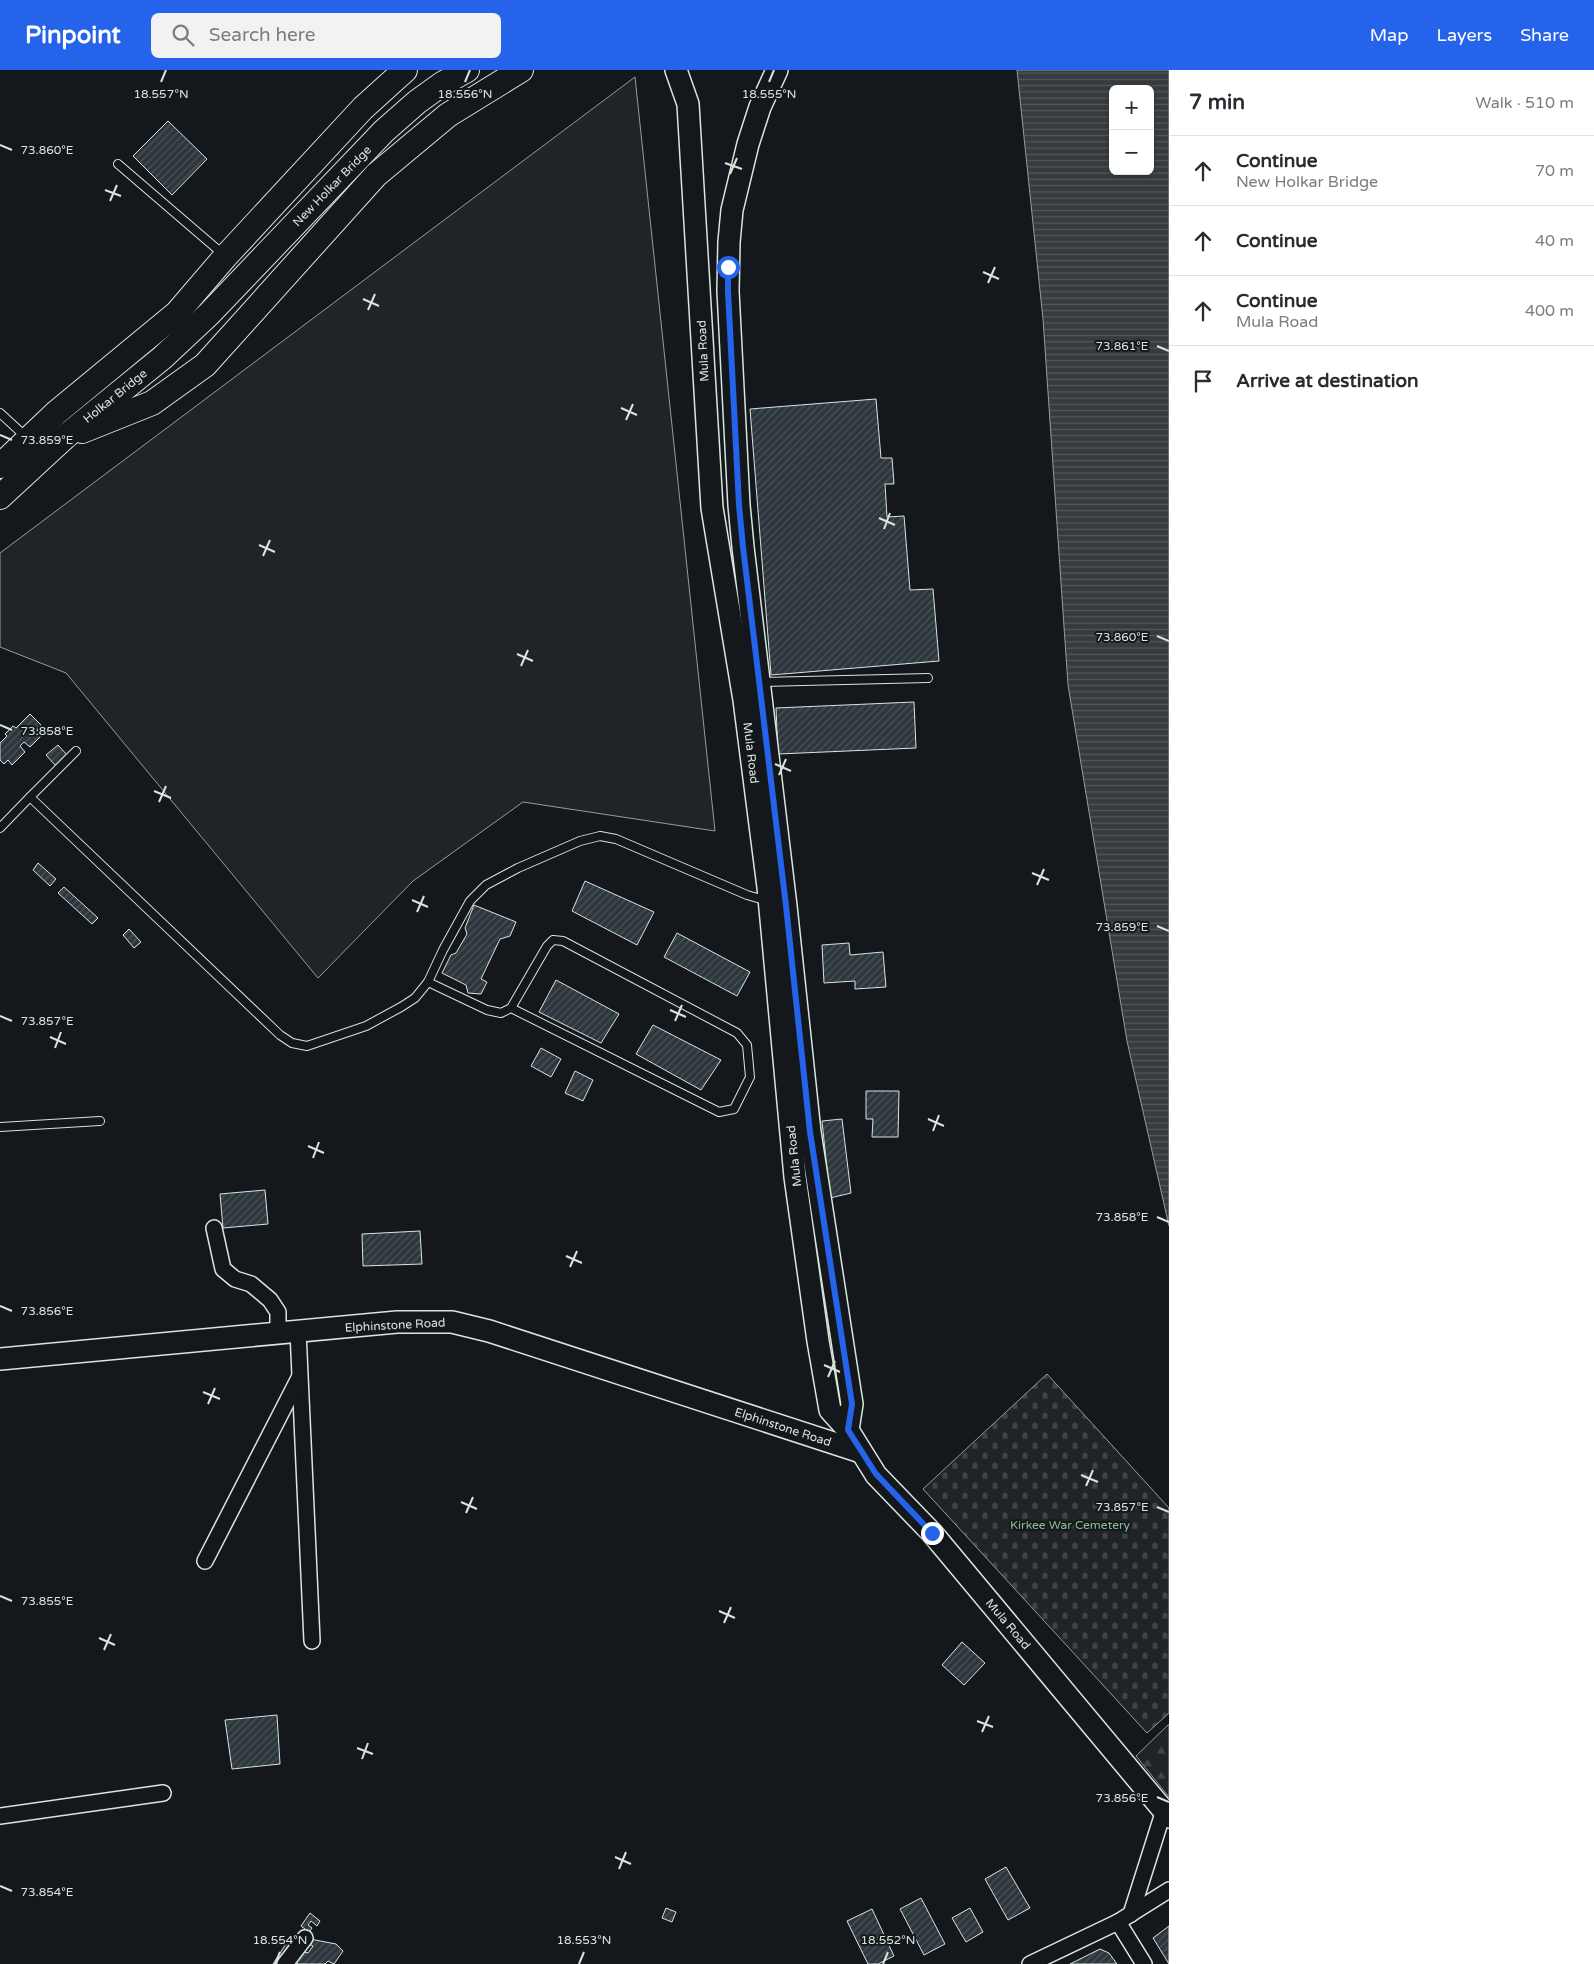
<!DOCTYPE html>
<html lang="en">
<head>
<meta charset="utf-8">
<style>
	:root { --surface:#fff; --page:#f2f2f3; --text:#2b2b33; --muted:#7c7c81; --line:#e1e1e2; --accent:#2563eb }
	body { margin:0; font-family:"Varela Round",sans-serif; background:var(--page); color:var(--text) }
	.controls { position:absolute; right:15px; top:15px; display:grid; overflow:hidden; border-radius:8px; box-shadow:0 1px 4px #0004 }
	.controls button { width:45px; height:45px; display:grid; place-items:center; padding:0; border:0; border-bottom:1px solid var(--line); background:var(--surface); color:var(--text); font:25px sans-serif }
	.stop { position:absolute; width:15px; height:15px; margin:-11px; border:4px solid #2563eb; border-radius:50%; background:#fff }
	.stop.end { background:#2563eb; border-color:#fff; box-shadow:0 1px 5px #0008 }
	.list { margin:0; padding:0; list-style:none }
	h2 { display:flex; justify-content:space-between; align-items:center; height:65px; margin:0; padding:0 20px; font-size:21px }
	h2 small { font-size:16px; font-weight:400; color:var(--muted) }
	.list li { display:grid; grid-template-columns:32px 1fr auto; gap:15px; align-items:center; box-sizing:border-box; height:70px; padding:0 20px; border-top:1px solid var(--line) }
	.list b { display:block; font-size:19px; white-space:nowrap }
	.list p { margin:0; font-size:16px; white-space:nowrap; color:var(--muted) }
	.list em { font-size:16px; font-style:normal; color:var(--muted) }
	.icon { flex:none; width:28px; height:28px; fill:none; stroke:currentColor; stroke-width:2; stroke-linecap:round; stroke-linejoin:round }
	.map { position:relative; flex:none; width:1169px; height:1894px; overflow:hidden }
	header { display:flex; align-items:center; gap:30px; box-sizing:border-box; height:70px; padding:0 25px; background:var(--accent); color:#fff }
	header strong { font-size:24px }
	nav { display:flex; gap:28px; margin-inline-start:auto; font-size:18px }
	.search { width:350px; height:45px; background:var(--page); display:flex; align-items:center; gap:12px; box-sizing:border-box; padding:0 18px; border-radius:8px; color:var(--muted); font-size:19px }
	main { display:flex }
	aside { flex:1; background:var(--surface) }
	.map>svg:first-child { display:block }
</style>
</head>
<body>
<header>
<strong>Pinpoint</strong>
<div class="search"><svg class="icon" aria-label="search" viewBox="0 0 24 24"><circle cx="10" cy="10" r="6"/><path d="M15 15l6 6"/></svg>Search here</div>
<nav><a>Map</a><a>Layers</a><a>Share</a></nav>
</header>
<main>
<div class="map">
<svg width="1169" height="1894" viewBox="0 0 1169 1894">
	<defs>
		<pattern id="forest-firs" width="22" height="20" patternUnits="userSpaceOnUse" patternTransform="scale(1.25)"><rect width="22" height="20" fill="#202428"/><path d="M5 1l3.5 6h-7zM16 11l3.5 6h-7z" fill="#404447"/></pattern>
		<pattern id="cemetery-stones" width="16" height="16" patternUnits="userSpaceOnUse" patternTransform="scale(1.25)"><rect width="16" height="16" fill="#202428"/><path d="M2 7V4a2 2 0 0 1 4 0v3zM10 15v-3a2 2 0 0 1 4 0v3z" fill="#404447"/></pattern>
		<pattern id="water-rules" width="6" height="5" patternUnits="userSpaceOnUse" patternTransform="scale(1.25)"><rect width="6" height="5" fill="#363b3e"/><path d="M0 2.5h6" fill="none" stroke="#525759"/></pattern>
		<pattern id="building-hatch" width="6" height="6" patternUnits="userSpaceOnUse" patternTransform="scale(1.25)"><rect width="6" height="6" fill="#2c363c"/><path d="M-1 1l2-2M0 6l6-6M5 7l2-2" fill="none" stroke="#4a5358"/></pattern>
	</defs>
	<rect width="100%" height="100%" fill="#14181c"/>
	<polygon fill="#202428" stroke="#939e99" points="635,7 715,761 523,732 413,811 318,908 66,603 0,577 0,483"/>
	<polygon fill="url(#forest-firs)" stroke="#939e99" points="1169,1654 1169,1727 1136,1686"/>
	<polygon fill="url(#cemetery-stones)" stroke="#939e99" points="1047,1304 1169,1438 1169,1643 1147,1663 923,1419"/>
	<path fill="url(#water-rules)" stroke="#939e99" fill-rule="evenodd" d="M 1017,0 L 1169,0 L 1169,1156 L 1127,971 L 1068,615 L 1043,249 ZM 1113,19 L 1150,19 L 1150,101 L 1113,101 Z"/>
	<g fill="url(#building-hatch)" stroke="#d8e6dc">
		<polygon points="168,51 207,89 172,125 133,86"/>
		<polygon points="876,329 881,388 892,388 894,414 885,414 887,447 904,446 910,520 933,519 939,591 771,605 750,339"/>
		<polygon points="914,632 916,678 778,684 776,638"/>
		<polygon points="30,644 41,655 37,660 42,665 30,677 24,672 20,676 25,682 12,695 8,690 4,694 0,690 0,673 7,666 5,664 13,656 16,658"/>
		<polygon points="58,675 68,686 56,696 46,685"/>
		<polygon points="38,793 56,809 50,816 33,800"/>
		<polygon points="585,811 654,842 637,875 572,841"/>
		<polygon points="64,817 98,848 92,854 58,823"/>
		<polygon points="474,835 516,852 510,866 500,869 481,909 487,912 481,924 468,923 466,915 442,903 451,885 456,883 467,864 465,858"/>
		<polygon points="129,859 141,872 134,878 123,865"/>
		<polygon points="677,863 750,902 737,926 664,887"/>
		<polygon points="849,873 850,885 883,882 886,917 855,919 855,911 824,913 822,875"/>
		<polygon points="556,910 619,944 601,973 539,942"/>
		<polygon points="653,955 721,990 701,1020 636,984"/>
		<polygon points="541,978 561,989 551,1007 531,996"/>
		<polygon points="575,1001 593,1010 583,1031 565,1023"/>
		<polygon points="866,1021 899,1021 898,1067 872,1067 873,1049 866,1049"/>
		<polygon points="842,1049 851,1123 830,1128 822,1051"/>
		<polygon points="265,1120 268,1154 223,1158 220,1124"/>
		<polygon points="420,1161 422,1194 363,1196 362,1164"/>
		<polygon points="962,1572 985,1593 964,1615 942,1595"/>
		<polygon points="277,1645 280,1694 232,1699 225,1650"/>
		<polygon points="1006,1797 1030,1838 1008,1850 985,1809"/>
		<polygon points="921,1828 945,1874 924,1885 900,1839"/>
		<polygon points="666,1838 676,1842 672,1852 662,1848"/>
		<polygon points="970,1838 983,1862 966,1872 952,1848"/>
		<polygon points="872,1839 894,1886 878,1894 868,1894 847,1851"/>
		<polygon points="310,1843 320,1851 317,1856 311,1851 308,1855 312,1858 309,1862 301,1856"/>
		<polygon points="1169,1856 1169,1894 1153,1868"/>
		<polygon points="289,1869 292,1871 278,1894 273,1894"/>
		<polygon points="310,1869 336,1874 343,1881 334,1894 328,1891 325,1894 298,1894 295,1891 300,1881 308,1883 313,1876 307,1873"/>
		<polygon points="1100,1879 1109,1883 1117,1894 1070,1894"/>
	</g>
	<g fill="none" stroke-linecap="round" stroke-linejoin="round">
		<g stroke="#d8e6dc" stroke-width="10">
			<g id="lane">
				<polyline points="118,94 224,185"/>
				<polyline points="0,343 26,367"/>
				<polyline points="761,612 928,608"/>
				<polyline points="30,727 76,681"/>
				<polyline points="0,758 30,727 280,965 292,973 307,976 366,956 401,937 415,928 428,912 443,880 470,831 486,815 518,798 580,771 600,766 616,769 747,825 768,831"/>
				<polyline points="428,912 487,940 501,943 511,938 547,876 553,870 563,871 737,963 747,975 750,1007 734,1039 719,1042 511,938"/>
				<polyline points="0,1057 100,1051"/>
			</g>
		</g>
		<g stroke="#d8e6dc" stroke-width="18">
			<g id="street">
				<polyline points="214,1158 223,1199 235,1209 251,1214 270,1230 278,1242 278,1263"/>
				<polyline points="298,1261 312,1571"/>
				<polyline points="205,1491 299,1308"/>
				<polyline points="0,1746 163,1723"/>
				<polyline points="1131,1844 1164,1740"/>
				<polyline points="1118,1852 1144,1894"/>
				<polyline points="285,1894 305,1868"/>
				<polyline points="1030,1894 1118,1852 1169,1820"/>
			</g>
		</g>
		<g stroke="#d8e6dc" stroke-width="24">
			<g id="secondary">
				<polyline points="676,0 688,34 712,438 744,630 768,817 795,1107 818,1271 830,1340 848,1360 876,1405 932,1463 1169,1747"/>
				<polyline points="777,0 760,37 748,74 732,140 729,172 728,221 739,435 743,477 786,836 810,1062 852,1334 848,1360"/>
				<polyline points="0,1289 397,1252 452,1252 489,1261 861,1382"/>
			</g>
		</g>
		<g stroke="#d8e6dc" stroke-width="26">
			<g id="primary">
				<polyline points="82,361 152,333 205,295 376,105 448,45 521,0"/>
				<polyline points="0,396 57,342 177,243 225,187 363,38 405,0"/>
				<polyline points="0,427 66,366 162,288 209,244 384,61 417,32 442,14 467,0"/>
			</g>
		</g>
		<use href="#lane" stroke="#14181c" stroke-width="8"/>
		<use href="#street" stroke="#14181c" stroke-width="15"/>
		<use href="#secondary" stroke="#14181c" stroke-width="21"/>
		<use href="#primary" stroke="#14181c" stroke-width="24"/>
	</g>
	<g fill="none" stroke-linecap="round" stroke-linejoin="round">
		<polyline stroke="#2563eb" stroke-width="6" points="728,197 728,221 739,435 743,477 786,836 810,1062 852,1334 848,1360 876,1404 932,1463"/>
	</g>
	<path fill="none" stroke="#d8e6dc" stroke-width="2" d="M 161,12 L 166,0M 465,12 L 470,0M 769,12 L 774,0M 0,75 L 12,80M 725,93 L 742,99M 730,104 L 737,88M 105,120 L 121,126M 110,131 L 117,115M 983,202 L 999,209M 988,213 L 995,197M 363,229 L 379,236M 368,240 L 375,224M 1157,276 L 1169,281M 621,338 L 637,345M 626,350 L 633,334M 0,365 L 12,370M 879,448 L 895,455M 884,459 L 890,443M 259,475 L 275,482M 263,486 L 270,470M 1157,566 L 1169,571M 517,584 L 533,591M 521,596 L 528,580M 0,655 L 12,660M 775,694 L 791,701M 779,705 L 786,689M 154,721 L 171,728M 159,732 L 166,716M 1032,803 L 1049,810M 1037,815 L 1044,799M 412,830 L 428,837M 417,842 L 424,826M 1157,856 L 1169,861M 670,940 L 686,947M 0,946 L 12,951M 675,951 L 682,935M 50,967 L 66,974M 55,978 L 61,962M 928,1049 L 944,1056M 933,1061 L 939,1045M 308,1076 L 324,1083M 313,1088 L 319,1072M 1157,1147 L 1169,1152M 566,1186 L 582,1193M 570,1197 L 577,1181M 0,1236 L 12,1241M 824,1295 L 840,1302M 828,1307 L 835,1291M 203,1322 L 220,1329M 208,1334 L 215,1318M 1081,1405 L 1098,1412M 1086,1416 L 1093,1400M 461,1432 L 477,1439M 1157,1437 L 1169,1442M 466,1443 L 473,1427M 0,1526 L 12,1531M 719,1541 L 735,1548M 724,1553 L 731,1537M 99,1568 L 115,1575M 104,1580 L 111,1564M 977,1651 L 993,1657M 982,1662 L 989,1646M 357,1678 L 373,1684M 362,1689 L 368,1673M 1157,1727 L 1169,1732M 615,1787 L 631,1794M 619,1799 L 626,1782M 0,1816 L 12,1821M 275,1894 L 280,1882M 579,1894 L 584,1882M 883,1894 L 888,1882"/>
	<g text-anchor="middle" stroke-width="4" stroke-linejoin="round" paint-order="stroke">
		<g font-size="12" fill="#d8e6dc" stroke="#14181c">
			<text transform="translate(332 116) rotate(-46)" y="4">New Holkar Bridge</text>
			<text transform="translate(703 281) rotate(-93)" y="4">Mula Road</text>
			<text transform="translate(115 326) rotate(-39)" y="4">Holkar Bridge</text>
			<text transform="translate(751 683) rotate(83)" y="4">Mula Road</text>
			<text transform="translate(794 1086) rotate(-96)" y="4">Mula Road</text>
			<text transform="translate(395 1255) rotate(-3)" y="4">Elphinstone Road</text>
			<text transform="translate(783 1357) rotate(18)" y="4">Elphinstone Road</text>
			<text transform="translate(1008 1554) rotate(50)" y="4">Mula Road</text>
		</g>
		<g font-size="12" fill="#8ac095" stroke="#14181c">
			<text x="1070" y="1459">Kirkee War Cemetery</text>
		</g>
	</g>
	<g font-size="12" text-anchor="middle" fill="#d8e6dc" stroke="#14181c" stroke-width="4" stroke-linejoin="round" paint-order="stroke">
		<text x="161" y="28">18.557°N</text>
		<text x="465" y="28">18.556°N</text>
		<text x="769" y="28">18.555°N</text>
		<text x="47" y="84">73.860°E</text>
		<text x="1122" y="280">73.861°E</text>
		<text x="47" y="374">73.859°E</text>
		<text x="1122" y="571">73.860°E</text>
		<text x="47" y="665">73.858°E</text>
		<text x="1122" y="861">73.859°E</text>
		<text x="47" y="955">73.857°E</text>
		<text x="1122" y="1151">73.858°E</text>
		<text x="47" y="1245">73.856°E</text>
		<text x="1122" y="1441">73.857°E</text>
		<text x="47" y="1535">73.855°E</text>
		<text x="1122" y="1732">73.856°E</text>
		<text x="47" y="1826">73.854°E</text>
		<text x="280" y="1874">18.554°N</text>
		<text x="584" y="1874">18.553°N</text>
		<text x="888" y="1874">18.552°N</text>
	</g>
</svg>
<div class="controls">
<button>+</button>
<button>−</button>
</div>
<div class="stop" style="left:728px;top:197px"></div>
<div class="stop end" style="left:932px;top:1463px"></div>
</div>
<aside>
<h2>7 min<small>Walk · 510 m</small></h2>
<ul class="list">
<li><svg class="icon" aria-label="ahead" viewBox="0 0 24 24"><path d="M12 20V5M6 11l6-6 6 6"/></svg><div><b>Continue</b><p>New Holkar Bridge</p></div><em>70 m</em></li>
<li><svg class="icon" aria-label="ahead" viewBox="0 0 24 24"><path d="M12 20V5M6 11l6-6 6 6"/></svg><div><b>Continue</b></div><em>40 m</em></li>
<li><svg class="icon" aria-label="ahead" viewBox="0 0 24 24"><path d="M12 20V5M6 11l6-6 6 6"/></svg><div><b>Continue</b><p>Mula Road</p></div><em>400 m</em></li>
<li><svg class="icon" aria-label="arrive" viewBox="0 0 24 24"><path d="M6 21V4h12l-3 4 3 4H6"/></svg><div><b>Arrive at destination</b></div></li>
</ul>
</aside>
</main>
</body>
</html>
